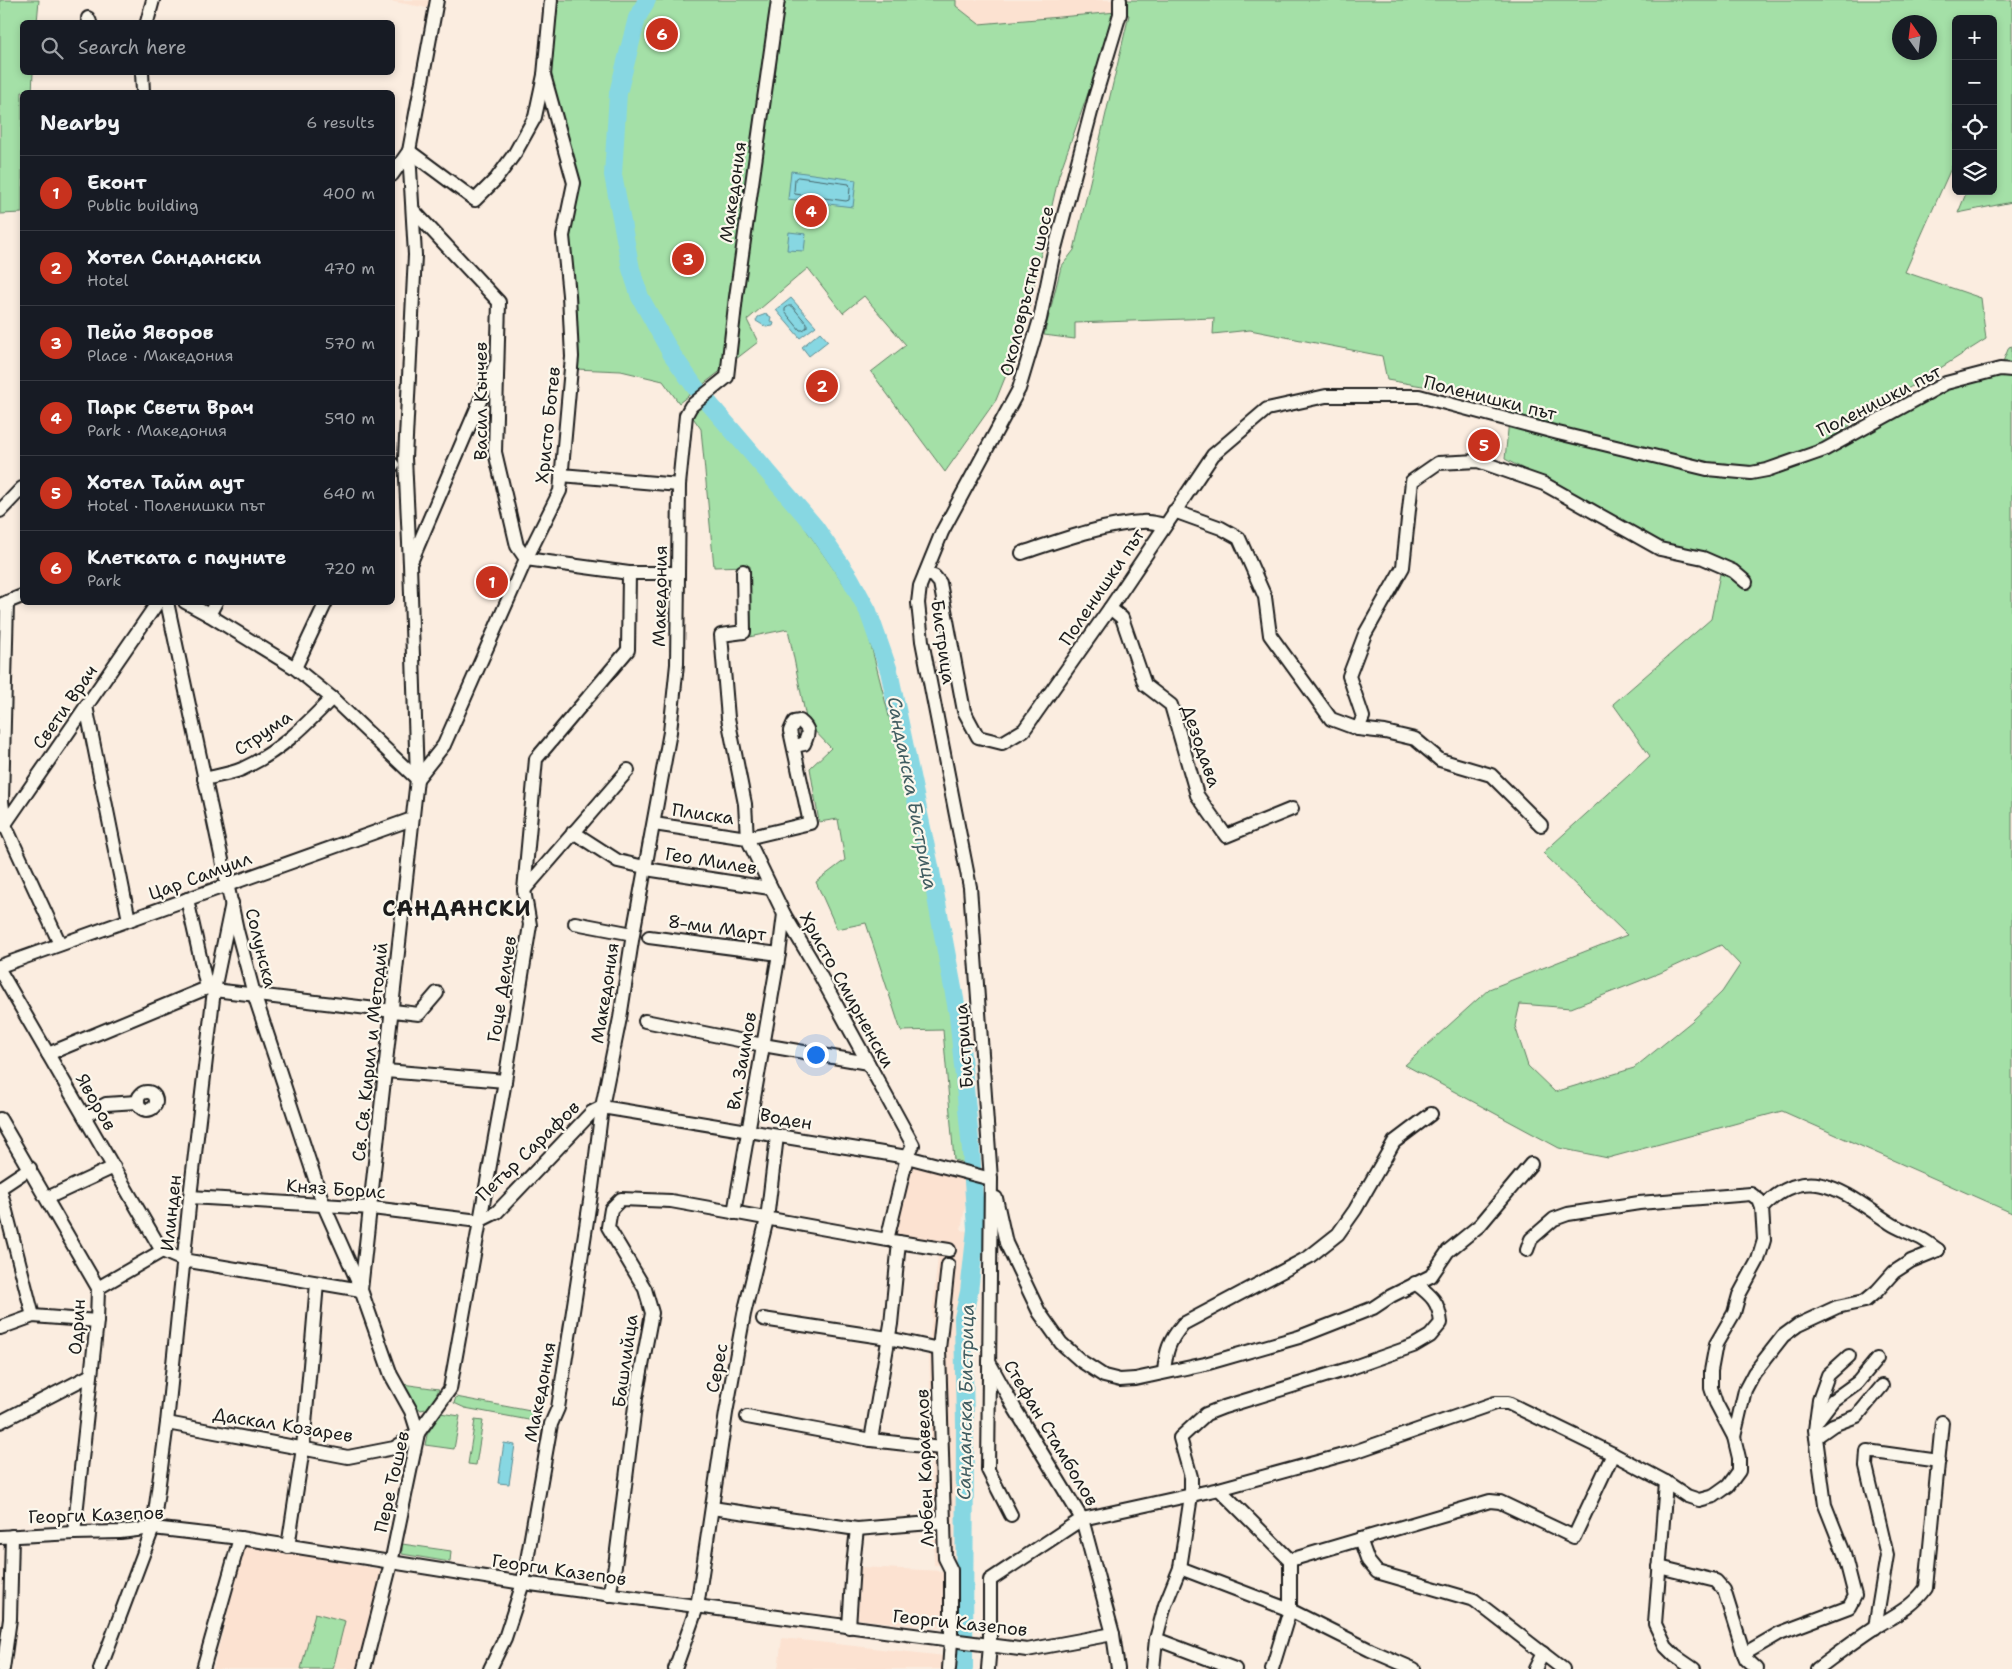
<!DOCTYPE html>
<html lang="en">
<head>
<meta charset="utf-8">
<style>
	:root { --surface:#171b24; --page:#20242c; --text:#f1f3f6; --muted:#9ea1a6; --line:#363941; --accent:#c8321e }
	body { margin:0; font-family:"Shantell Sans",sans-serif; background:var(--page); color:var(--text) }
	.controls { position:absolute; right:15px; top:15px; display:grid; overflow:hidden; border-radius:8px; box-shadow:0 2px 8px #0003 }
	.controls button { width:45px; height:45px; display:grid; place-items:center; padding:0; border:0; border-bottom:1px solid var(--line); background:var(--surface); color:var(--text); font:25px sans-serif }
	.compass { position:absolute; left:1892px; top:15px; width:45px; height:45px; border-radius:50%; background:var(--surface); box-shadow:0 2px 8px #0003; rotate:346deg }
	.you { position:absolute; left:815px; top:1054px; width:18px; height:18px; margin:-12px; border:4px solid #fff; border-radius:50%; background:#1a73e8; box-shadow:0 0 0 8px #1a73e833 }
	.badge { display:grid; place-items:center; width:32px; height:32px; border-radius:50%; background:var(--accent); color:#fff; font-size:16px; font-weight:700 }
	.pin { position:absolute; translate:-50% -50%; border:2px solid #fff; box-shadow:0 1px 5px #0006 }
	.list { margin:0; padding:0; list-style:none }
	h2 { display:flex; justify-content:space-between; align-items:center; height:65px; margin:0; padding:0 20px; font-size:21px }
	h2 small { font-size:16px; font-weight:400; color:var(--muted) }
	.list li { display:grid; grid-template-columns:32px 1fr auto; gap:15px; align-items:center; box-sizing:border-box; height:75px; padding:0 20px; border-top:1px solid var(--line) }
	.list b { display:block; font-size:19px; white-space:nowrap }
	.list p { margin:0; font-size:16px; white-space:nowrap; color:var(--muted) }
	.list em { font-size:16px; font-style:normal; color:var(--muted) }
	.icon { flex:none; width:28px; height:28px; fill:none; stroke:currentColor; stroke-width:2; stroke-linecap:round; stroke-linejoin:round }
	.map { position:relative; flex:none; width:2012px; height:1669px; overflow:hidden }
	.search { position:absolute; background:var(--surface); box-shadow:0 2px 8px #0003; left:20px; top:20px; width:375px; height:55px; display:flex; align-items:center; gap:12px; box-sizing:border-box; padding:0 18px; border-radius:8px; color:var(--muted); font-size:19px }
	.panel { position:absolute; background:var(--surface); box-shadow:0 2px 8px #0003; left:20px; top:90px; width:375px; height:515px; border-radius:8px }
	.map>svg:first-child { display:block }
</style>
</head>
<body>
<div class="map">
<svg width="2012" height="1669" viewBox="0 0 2012 1669">
	<rect width="100%" height="100%" fill="#fbede0"/>
	<filter id="ink" filterUnits="userSpaceOnUse"><feTurbulence type="fractalNoise" baseFrequency=".02" numOctaves="2"/><feDisplacementMap in="SourceGraphic" scale="10" xChannelSelector="R" yChannelSelector="G"/><feConvolveMatrix kernelMatrix="1 2 1 2 8 2 1 2 1" color-interpolation-filters="sRGB"/></filter>
	<g filter="url(#ink)">
		<g fill="#fce2d1">
			<polygon points="384,0 429,0 428,8"/>
			<polygon points="956,0 1116,0 1117,12 979,24 956,6"/>
			<polygon points="913,1165 970,1179 961,1230 972,1232 956,1352 959,1566 934,1565 929,1345 939,1245 895,1237"/>
			<polygon points="245,1544 383,1570 357,1669 213,1669"/>
			<polygon points="860,1567 944,1571 947,1629 858,1619"/>
			<polygon points="782,1638 945,1656 943,1669 778,1669"/>
		</g>
		<g fill="#a4e0a7" stroke="#607e62" fill-rule="evenodd">
			<polygon points="0,0 39,0 37,22 22,22 22,72 33,73 32,92 22,92 22,213 0,214"/>
			<path d="M 555,0 L 956,0 L 956,6 L 979,24 L 1117,12 L 1115,0 L 2012,0 L 2012,202 L 1958,213 L 1967,191 L 1993,191 L 1993,126 L 1996,119 L 1993,119 L 1993,19 L 1956,19 L 1956,157 L 1905,272 L 1981,298 L 1986,339 L 1802,456 L 1946,383 L 2000,369 L 2009,347 L 2012,346 L 2012,1213 L 1782,1111 L 1608,1158 L 1559,1148 L 1405,1065 L 1489,989 L 1627,935 L 1543,853 L 1650,756 L 1613,704 L 1711,619 L 1723,559 L 1662,544 L 1505,459 L 1511,401 L 1387,380 L 1382,356 L 1250,330 L 1213,334 L 1214,318 L 1075,323 L 1075,339 L 1044,335 L 1061,267 L 1074,250 L 1129,15 L 1117,12 L 1059,175 L 1023,333 L 996,400 L 945,472 L 871,372 L 906,345 L 864,296 L 843,313 L 808,268 L 747,320 L 758,342 L 679,403 L 663,381 L 621,371 L 575,369 L 564,241 L 576,182 L 547,71 ZM 1900,22 L 1930,22 L 1930,52 L 1900,52 ZM 1721,945 L 1740,965 L 1722,992 L 1692,1021 L 1634,1068 L 1555,1092 L 1528,1066 L 1515,1026 L 1520,1004 L 1571,1008 L 1660,973 Z"/>
			<polygon points="703,404 776,486 862,610 918,830 955,1028 968,1164 954,1160 943,1030 901,1031 866,923 837,929 816,882 845,860 838,819 819,822 810,768 831,748 807,723 788,629 749,637 750,566 714,567 701,429 689,412"/>
			<polygon points="402,1384 439,1389 430,1408 421,1410 417,1407"/>
			<polygon points="456,1397 541,1413 539,1422 465,1408 454,1403"/>
			<polygon points="440,1413 460,1416 454,1449 425,1445 427,1435"/>
			<polygon points="475,1420 483,1421 476,1465 468,1464"/>
			<polygon points="402,1544 451,1551 450,1562 402,1554"/>
			<polygon points="315,1613 345,1621 333,1669 301,1669"/>
		</g>
		<g fill="#87d7e2" stroke="#5c8c93">
			<polygon points="791,171 856,180 853,207 788,199"/>
			<polygon points="789,232 806,234 804,251 787,250"/>
			<polygon points="791,298 816,326 800,338 776,310"/>
			<polygon points="766,314 771,317 770,321 774,323 773,326 766,327 756,321 758,317"/>
			<polygon points="820,332 828,341 809,356 802,347"/>
			<polygon points="504,1443 515,1445 509,1484 498,1483"/>
		</g>
		<g fill="none" stroke-linecap="round" stroke-linejoin="round">
			<g stroke="#47676b" stroke-width="1">
				<polygon points="798,177 849,184 850,187 849,200 846,201 795,194 794,192 795,179"/>
				<polygon points="789,306 792,306 807,324 807,327 803,330 800,330 785,312 785,309"/>
			</g>
			<polyline stroke="#87d7e2" stroke-width="18" points="647,0 637,18 618,93 613,175 631,269 640,297 671,353 695,387 815,527 850,578 868,611 889,671 931,871 958,1015 971,1150 976,1229 969,1292 963,1318 965,1425 964,1669"/>
			<g stroke="#1c1c1c" stroke-width="16">
				<g id="minor">
					<polyline points="88,18 90,22"/>
					<polyline points="147,22 153,0"/>
					<polyline points="142,72 143,92"/>
					<polyline points="409,151 475,200 496,179 515,153 535,117 544,75 551,0"/>
					<polyline points="392,175 409,151"/>
					<polyline points="413,210 499,302 495,452 517,546 526,559 629,573 677,573"/>
					<polyline points="392,464 393,465"/>
					<polyline points="561,475 679,485"/>
					<polyline points="0,511 22,488"/>
					<polyline points="1174,511 1221,528 1239,538 1265,597 1270,635 1331,719 1358,729 1363,717 1349,676 1365,634 1403,567 1412,481 1438,463 1478,461 1544,484 1660,549 1703,558 1733,571 1746,582"/>
					<path d="M 1022,553 C 1058,541 1104,524 1142,522 C 1150,521 1158,524 1165,525"/>
					<polyline points="411,562 495,366"/>
					<polyline points="925,574 934,576 940,583 964,711 978,737 1002,743 1024,730 1110,608 1213,455 1267,409 1326,396 1419,396 1558,433 1707,469 1751,473 1767,470 1824,450 1946,383 2000,369 2012,370"/>
					<polyline points="7,602 2,801 5,825 60,944"/>
					<polyline points="167,602 237,930 254,994 324,1206 361,1289"/>
					<polyline points="185,602 209,615 295,668 332,698 417,779 444,745 526,559 560,491 572,357 569,295 563,236 574,183 544,75"/>
					<polyline points="0,605 22,596"/>
					<polyline points="1110,608 1122,618 1145,685 1171,705 1197,795 1226,836 1292,809"/>
					<polyline points="209,615 216,602"/>
					<polyline points="295,668 326,602"/>
					<polyline points="86,706 129,920"/>
					<polyline points="1358,729 1385,732 1415,739 1440,760 1491,775 1541,825"/>
					<path d="M 204,779 C 216,776 230,774 242,769 C 279,752 304,727 332,698"/>
					<path d="M 654,824 L 747,838 L 810,823 L 790,731 L 794,722 L 800,721 C 810,729 809,733 804,744 L 794,746"/>
					<polyline points="3,827 158,602"/>
					<polyline points="573,832 618,861 640,866"/>
					<polyline points="646,869 770,888"/>
					<polyline points="524,890 628,770"/>
					<polyline points="187,899 207,988"/>
					<polyline points="575,923 633,934"/>
					<polyline points="649,937 779,954"/>
					<polyline points="0,966 412,819"/>
					<polyline points="0,971 162,1251"/>
					<polyline points="645,1021 763,1045 868,1063"/>
					<polyline points="48,1054 207,988 214,990 419,1014 437,993"/>
					<polyline points="386,1071 505,1081"/>
					<circle cx="147" cy="1101" r="9"/>
					<polyline points="602,1107 907,1157 991,1179"/>
					<polyline points="84,1116 106,1104 137,1102"/>
					<polyline points="0,1119 98,1288 97,1321 74,1533"/>
					<polyline points="0,1188 33,1316"/>
					<polyline points="0,1188 30,1168"/>
					<polyline points="190,1197 372,1208 479,1221"/>
					<polyline points="47,1198 114,1167"/>
					<polyline points="996,1198 1006,1243 1039,1312 1061,1343 1081,1361 1104,1376 1120,1380 1135,1379 1205,1364 1299,1337 1373,1308 1391,1296 1431,1276 1448,1251 1480,1225 1531,1164"/>
					<path d="M 1762,1208 C 1809,1159 1846,1194 1890,1223 C 1899,1229 1909,1232 1918,1237 C 1925,1240 1931,1245 1938,1250"/>
					<polyline points="734,1213 779,954 784,914"/>
					<polyline points="479,1221 497,1212 592,1112 602,1107"/>
					<polyline points="892,1241 949,1250"/>
					<polyline points="162,1251 183,1260 361,1290"/>
					<polyline points="948,1265 939,1349 945,1558 951,1570 951,1641 949,1669"/>
					<polyline points="98,1288 162,1251"/>
					<polyline points="763,1319 888,1338 939,1349"/>
					<polyline points="0,1328 33,1316 97,1321"/>
					<polyline points="989,1362 1015,1409 1082,1519 1113,1634 1118,1669"/>
					<path d="M 1164,1372 C 1166,1350 1169,1341 1183,1324 L 1309,1257 L 1338,1234 L 1355,1210 L 1394,1142 L 1431,1114"/>
					<polyline points="747,1417 871,1440 941,1448"/>
					<polyline points="0,1422 91,1375"/>
					<polyline points="1816,1422 1833,1400 1858,1382 1877,1359"/>
					<polyline points="167,1423 348,1457 394,1448 418,1433"/>
					<polyline points="418,1433 411,1411 391,1375 361,1290 417,779 410,564 405,458 415,255 409,151 437,0"/>
					<polyline points="1734,1437 1745,1390 1754,1373 1783,1336 1798,1325 1837,1307 1865,1301 1877,1291 1894,1272 1911,1261 1938,1250"/>
					<polyline points="1816,1437 1833,1425 1857,1416 1882,1386"/>
					<polyline points="871,1440 891,1324 899,1242"/>
					<polyline points="1666,1482 1655,1624 1666,1647 1675,1656 1694,1669"/>
					<polyline points="1219,1489 1290,1560 1290,1610 1272,1669"/>
					<polyline points="712,1508 857,1529 943,1522"/>
					<polyline points="1011,1515 988,1470 991,1179 970,887 922,641 918,603 920,586 942,532 1019,389 1040,319 1053,256 1095,97 1120,14 1120,0"/>
					<polyline points="0,1537 74,1533 120,1532 153,1528 240,1538 523,1583 1027,1650 1113,1634"/>
					<polyline points="1360,1539 1368,1561 1377,1572 1474,1600 1563,1669"/>
					<polyline points="288,1547 303,1448 317,1283"/>
					<polyline points="1290,1560 1490,1501 1500,1502 1574,1537 1613,1454"/>
					<polyline points="1659,1567 1716,1581 1724,1590 1744,1654 1746,1659 1757,1669"/>
					<polyline points="1180,1568 1290,1610 1370,1650 1414,1669"/>
					<polyline points="609,1595 615,1566 636,1398 652,1313 645,1289 608,1227 611,1209 621,1199 671,1201 887,1240 907,1157 913,1145 815,966 784,914 747,838 745,804 728,718 721,635 744,632 743,571"/>
					<polyline points="849,1627 853,1565 857,1529"/>
					<polyline points="1875,1628 1887,1555 1866,1466 1867,1451 1939,1461"/>
					<polyline points="1156,1639 1235,1669"/>
					<polyline points="1744,1654 1780,1633 1849,1607 1855,1596 1844,1553 1825,1505 1815,1430 1819,1400 1828,1375 1849,1356"/>
					<polyline points="3,1669 10,1619 12,1536"/>
					<polyline points="100,1669 153,1528 167,1423 190,1197 214,990 232,903"/>
					<polyline points="203,1669 240,1538"/>
					<polyline points="364,1669 391,1563 418,1433 450,1389 505,1081 530,925 524,890 536,759 628,650 629,573"/>
					<polyline points="490,1669 505,1638 523,1583 551,1424 558,1408 592,1188 602,1107 620,1018 633,934 670,732 677,664 679,485 686,415 691,406 727,377 736,297 778,0"/>
					<polyline points="675,1669 697,1607 726,1413 744,1314 767,1219 777,1136"/>
					<polyline points="988,1669 990,1645 990,1580 1082,1519 1219,1489 1354,1452 1495,1403 1508,1403 1613,1454 1666,1482 1687,1496 1699,1500 1714,1496 1728,1486 1739,1471 1739,1458 1734,1437 1716,1403 1711,1388 1711,1371 1716,1344 1734,1313 1739,1295 1758,1260 1764,1240 1762,1208 1759,1200 1751,1194 1639,1203 1568,1214 1554,1219 1531,1239 1527,1250"/>
					<path d="M 1153,1669 L 1156,1639 L 1165,1605 L 1180,1568 L 1191,1496 L 1191,1477 L 1180,1438 L 1206,1414 L 1224,1407 L 1351,1368 L 1413,1346 L 1430,1336 L 1441,1323 C 1439,1302 1432,1296 1415,1283"/>
					<polyline points="1535,1669 1543,1653"/>
					<path d="M 1817,1669 C 1836,1655 1854,1641 1874,1628 C 1893,1616 1913,1607 1926,1588 L 1942,1422"/>
				</g>
			</g>
			<use href="#minor" stroke="#fbf7ec" stroke-width="12"/>
		</g>
	</g>
	<g text-anchor="middle" stroke-width="4.5" stroke-linejoin="round" paint-order="stroke">
		<g font-size="18" fill="#1c1c1c" stroke="#fbf7ec">
			<text transform="translate(733 192) rotate(-82)" y="6">Македония</text>
			<text transform="translate(1027 291) rotate(-76)" y="6">Околовръстно шосе</text>
			<text transform="translate(1490 398) rotate(14)" y="6">Поленишки път</text>
			<text transform="translate(481 401) rotate(-90)" y="6">Васил Кънчев</text>
			<text transform="translate(1879 401) rotate(-27)" y="6">Поленишки път</text>
			<text transform="translate(548 425) rotate(-84)" y="6">Христо Ботев</text>
			<text transform="translate(1102 587) rotate(-56)" y="6">Поленишки път</text>
			<text transform="translate(660 596) rotate(-89)" y="6">Македония</text>
			<text transform="translate(943 642) rotate(82)" y="6">Бистрица</text>
			<text transform="translate(65 707) rotate(-55)" y="6">Свети Врач</text>
			<text transform="translate(263 733) rotate(-34)" y="6">Струма</text>
			<text transform="translate(1201 746) rotate(71)" y="6">Дезодава</text>
			<text transform="translate(703 814) rotate(8)" y="6">Плиска</text>
			<text transform="translate(711 861) rotate(9)" y="6">Гео Милев</text>
			<text transform="translate(200 876) rotate(-20)" y="6">Цар Самуил</text>
			<text transform="translate(717 928) rotate(8)" y="6">8-ми Март</text>
			<text transform="translate(261 948) rotate(76)" y="6">Солунска</text>
			<text transform="translate(502 989) rotate(-81)" y="6">Гоце Делчев</text>
			<text transform="translate(847 990) rotate(61)" y="6">Христо Смирненски</text>
			<text transform="translate(605 993) rotate(-81)" y="6">Македония</text>
			<text transform="translate(964 1046) rotate(-94)" y="6">Бистрица</text>
			<text transform="translate(370 1052) rotate(-84)" y="6">Св. Св. Кирил и Методий</text>
			<text transform="translate(742 1061) rotate(-80)" y="6">Вл. Заимов</text>
			<text transform="translate(96 1102) rotate(60)" y="6">Яворов</text>
			<text transform="translate(786 1119) rotate(10)" y="6">Воден</text>
			<text transform="translate(528 1151) rotate(-44)" y="6">Петър Сарафов</text>
			<text transform="translate(336 1189) rotate(4)" y="6">Княз Борис</text>
			<text transform="translate(171 1213) rotate(-84)" y="6">Илинден</text>
			<text transform="translate(77 1327) rotate(-86)" y="6">Одрин</text>
			<text transform="translate(625 1361) rotate(-82)" y="6">Башлийца</text>
			<text transform="translate(717 1368) rotate(-79)" y="6">Серес</text>
			<text transform="translate(540 1392) rotate(-79)" y="6">Македония</text>
			<text transform="translate(283 1425) rotate(9)" y="6">Даскал Козарев</text>
			<text transform="translate(1051 1433) rotate(59)" y="6">Стефан Стамболов</text>
			<text transform="translate(925 1468) rotate(-92)" y="6">Любен Каравелов</text>
			<text transform="translate(392 1482) rotate(-77)" y="6">Пере Тошев</text>
			<text transform="translate(96 1515) rotate(-2)" y="6">Георги Казепов</text>
			<text transform="translate(559 1570) rotate(8)" y="6">Георги Казепов</text>
			<text transform="translate(960 1623) rotate(6)" y="6">Георги Казепов</text>
		</g>
		<g font-size="19" font-style="italic" fill="#415d61" stroke="#fbf7ec">
			<text transform="translate(913 793) rotate(79)" y="7">Санданска Бистрица</text>
			<text transform="translate(965 1402) rotate(-89)" y="7">Санданска Бистрица</text>
		</g>
		<g font-size="22" font-weight="bold" letter-spacing="1" fill="#1c1c1c" stroke="#fbf7ec">
			<text x="457" y="916">САНДАНСКИ</text>
		</g>
	</g>
</svg>
<div class="controls">
<button>+</button>
<button>−</button>
<button><svg class="icon" aria-label="locate" viewBox="0 0 24 24"><circle cx="12" cy="12" r="6"/><path d="M12 2v4M12 18v4M2 12h4M18 12h4"/></svg></button>
<button><svg class="icon" aria-label="layers" viewBox="0 0 24 24"><path d="M12 4l9 5-9 5-9-5zM3 14l9 5 9-5"/></svg></button>
</div>
<svg class="compass" viewBox="-18 -18 36 36"><path d="M0-13l5 13h-10z" fill="#e53935"/><path d="M0 13l5-13h-10z" fill="#9ea1a6"/></svg>
<div class="you"></div>
<div class="pin badge" style="left:492px;top:582px">1</div>
<div class="pin badge" style="left:822px;top:386px">2</div>
<div class="pin badge" style="left:688px;top:259px">3</div>
<div class="pin badge" style="left:811px;top:211px">4</div>
<div class="pin badge" style="left:1484px;top:445px">5</div>
<div class="pin badge" style="left:662px;top:34px">6</div>
<div class="search"><svg class="icon" aria-label="search" viewBox="0 0 24 24"><circle cx="10" cy="10" r="6"/><path d="M15 15l6 6"/></svg>Search here</div>
<section class="panel">
<h2>Nearby<small>6 results</small></h2>
<ul class="list">
<li><span class="badge">1</span><div><b>Еконт</b><p>Public building</p></div><em>400 m</em></li>
<li><span class="badge">2</span><div><b>Хотел Сандански</b><p>Hotel</p></div><em>470 m</em></li>
<li><span class="badge">3</span><div><b>Пейо Яворов</b><p>Place · Македония</p></div><em>570 m</em></li>
<li><span class="badge">4</span><div><b>Парк Свети Врач</b><p>Park · Македония</p></div><em>590 m</em></li>
<li><span class="badge">5</span><div><b>Хотел Тайм аут</b><p>Hotel · Поленишки път</p></div><em>640 m</em></li>
<li><span class="badge">6</span><div><b>Клетката с пауните</b><p>Park</p></div><em>720 m</em></li>
</ul>
</section>
</div>
</body>
</html>
